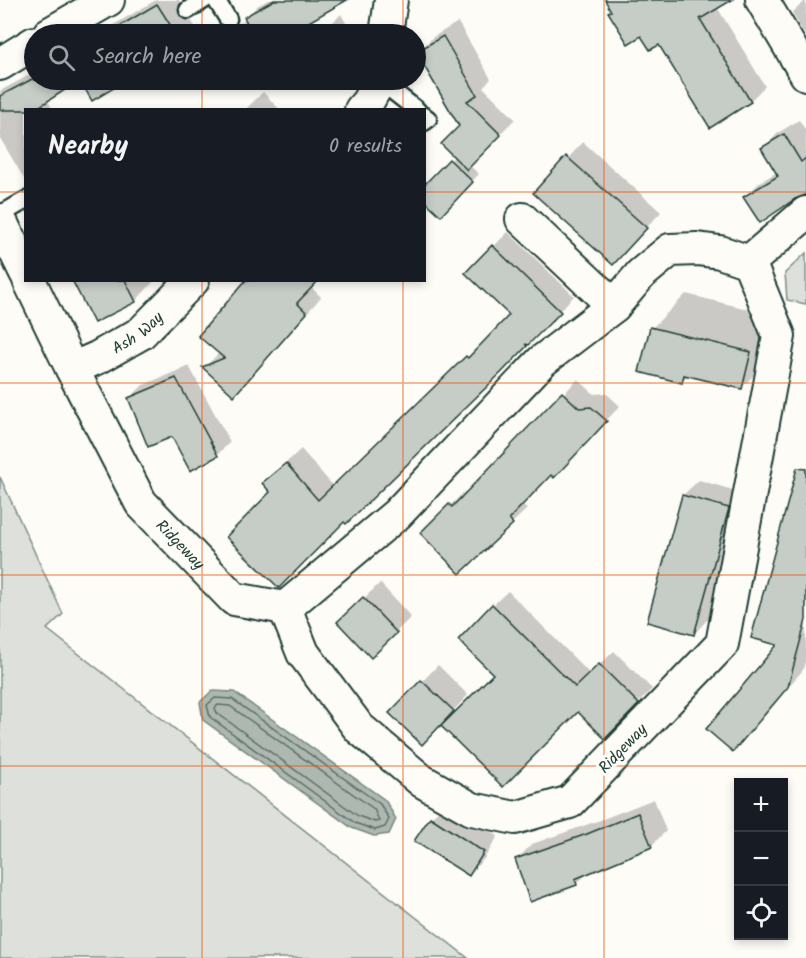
<!DOCTYPE html>
<html lang="en">
<head>
<meta charset="utf-8">
<style>
	:root { --surface:#171b24; --page:#20242c; --text:#f1f3f6; --muted:#9ea1a6; --line:#363941 }
	body { margin:0; font-family:Kalam,sans-serif; background:var(--page); color:var(--text) }
	.controls { position:absolute; right:18px; bottom:18px; display:grid; overflow:hidden; border-radius:0px; box-shadow:0 3px 9px #0003 }
	.controls button { width:54px; height:54px; display:grid; place-items:center; padding:0; border:0; border-bottom:2px solid var(--line); background:var(--surface); color:var(--text); font:30px sans-serif }
	.list { margin:0; padding:0; list-style:none }
	h2 { display:flex; justify-content:space-between; align-items:center; height:78px; margin:0; padding:0 24px; font-size:26px }
	h2 small { font-size:20px; font-weight:400; color:var(--muted) }
	.icon { flex:none; width:33px; height:33px; fill:none; stroke:currentColor; stroke-width:2; stroke-linecap:round; stroke-linejoin:round }
	.map { position:relative; flex:none; width:806px; height:958px; overflow:hidden }
	.search { position:absolute; background:var(--surface); box-shadow:0 3px 9px #0003; left:24px; top:24px; width:402px; height:66px; display:flex; align-items:center; gap:15px; box-sizing:border-box; padding:0 21px; border-radius:33px; color:var(--muted); font-size:22px }
	.panel { position:absolute; background:var(--surface); box-shadow:0 3px 9px #0003; left:24px; top:108px; width:402px; height:174px; border-radius:0px }
	.map>svg:first-child { display:block }
</style>
</head>
<body>
<div class="map">
<svg width="806" height="958" viewBox="0 0 806 958">
	<rect width="100%" height="100%" fill="#fdfcf7"/>
	<filter id="ink" filterUnits="userSpaceOnUse"><feTurbulence type="fractalNoise" baseFrequency=".0167" numOctaves="2"/><feDisplacementMap in="SourceGraphic" scale="12" xChannelSelector="R" yChannelSelector="G"/><feConvolveMatrix kernelMatrix="1 2 1 2 8 2 1 2 1" color-interpolation-filters="sRGB"/></filter>
	<g filter="url(#ink)">
		<g fill="#dde0db" stroke="#7e8e88" stroke-width="1.5">
			<polygon points="806,253 806,304 787,300 785,273"/>
			<polygon points="0,477 63,614 47,629 468,958 0,958"/>
		</g>
		<polygon fill="#aeb8b1" stroke="#75877f" stroke-width="1.5" points="212,691 234,692 385,800 396,819 389,834 374,836 352,828 203,720 200,702"/>
		<g fill="#0003">
			<polygon points="156,0 179,0 197,30 192,34 98,34"/>
			<polygon points="268,0 327,0 318,15 285,34 221,34 247,19 246,18 257,6"/>
			<polygon points="606,0 729,0 717,7 765,86 750,101 642,33 613,10"/>
			<polygon points="806,0 806,37 792,13"/>
			<polygon points="341,14 352,34 320,34 326,29"/>
			<polygon points="458,22 491,79 483,87 515,119 469,165 479,174 441,214 424,188 455,156 461,126 418,52 433,37"/>
			<polygon points="33,73 34,80 37,80 53,110 26,110 26,182 0,138 0,91"/>
			<polygon points="81,80 125,80 93,99"/>
			<polygon points="314,80 325,80 317,84"/>
			<polygon points="263,92 280,110 246,110 248,107"/>
			<polygon points="799,120 806,131 806,191 745,197 760,182 777,172 763,149 778,133"/>
			<polygon points="583,142 661,212 628,248 536,193"/>
			<polygon points="508,232 574,296 500,371 344,520 272,492 264,483 301,449 334,487 511,315 467,273"/>
			<polygon points="75,280 155,280 133,304"/>
			<polygon points="311,287 321,297 249,379 205,367 220,352"/>
			<polygon points="686,294 784,318 776,353 742,387 688,375 682,381 652,328"/>
			<polygon points="189,366 230,442 217,455 173,435 130,398 143,385"/>
			<polygon points="578,379 594,394 606,393 620,406 568,461 552,473 522,504 527,509 460,572 422,533 465,491 467,494"/>
			<polygon points="806,479 806,658 803,670 733,750 779,644"/>
			<polygon points="699,480 743,493 709,618 694,634 683,495"/>
			<polygon points="380,583 411,617 396,632 355,607"/>
			<polygon points="508,591 590,674 614,651 652,689 605,737 578,710 495,674 493,605"/>
			<polygon points="438,665 468,695 437,728 392,713"/>
			<polygon points="654,799 666,831 651,846 589,872 576,884 517,859 532,844 603,819"/>
			<polygon points="446,802 498,836 484,859 469,874 416,840 431,818"/>
		</g>
		<g fill="none" stroke-linecap="round" stroke-linejoin="round">
			<g stroke="#586e66" stroke-width="1.5">
				<polygon points="215,698 232,699 380,804 389,819 385,827 375,830 355,823 210,717 207,705"/>
				<polygon points="218,705 230,706 374,809 379,821 375,822 358,816 217,713 215,708"/>
			</g>
		</g>
		<g fill="#c6cdc7" stroke="#1f3d34" stroke-width="1.5">
			<polygon points="274,0 347,0 288,34 227,34 247,23 244,17"/>
			<polygon points="605,0 732,0 700,19 751,102 710,128 659,45 650,50 641,36 628,44 608,12 611,11"/>
			<polygon points="157,4 176,34 106,34 113,30"/>
			<polygon points="443,36 477,95 467,101 501,135 467,170 441,144 459,126 416,52"/>
			<polygon points="34,78 34,80 127,80 92,101 80,80 34,110 0,110 0,96"/>
			<polygon points="784,134 801,162 806,158 806,195 795,199 760,223 743,197 778,176 761,148"/>
			<polygon points="566,156 647,228 613,265 533,193"/>
			<polygon points="449,159 473,182 441,216 424,200 424,185"/>
			<polygon points="492,245 561,312 528,345 525,344 527,346 502,372 346,524 344,522 279,588 226,537 270,492 262,483 286,463 318,500 466,356 468,358 509,315 465,273"/>
			<polygon points="72,280 125,280 136,302 94,323"/>
			<polygon points="246,280 319,280 297,303 307,313 234,396 202,367 224,358 198,336"/>
			<polygon points="650,327 751,352 742,389 684,375 682,383 639,372"/>
			<polygon points="176,378 218,456 190,471 172,437 148,447 128,398"/>
			<polygon points="562,392 579,408 591,407 607,421 554,478 551,475 509,519 513,524 460,574 420,533 449,504 452,507"/>
			<polygon points="797,468 806,469 806,620 788,687 733,752 706,729 777,645 751,638"/>
			<polygon points="682,495 729,508 694,635 647,622"/>
			<polygon points="363,597 397,633 371,658 337,622"/>
			<polygon points="492,604 575,687 599,664 639,704 605,739 578,712 503,787 441,726 493,674 458,640"/>
			<polygon points="421,680 454,711 422,745 389,713"/>
			<polygon points="638,813 652,847 575,879 577,885 530,902 515,859 587,834"/>
			<polygon points="430,817 484,852 469,876 414,841"/>
		</g>
		<g fill="none" stroke-linecap="round" stroke-linejoin="round">
			<g stroke="#1f3d34" stroke-width="21">
				<g id="lane">
					<polyline points="216,0 228,19"/>
					<polyline points="188,10 204,0"/>
					<polyline points="380,81 417,110"/>
					<polyline points="424,116 428,119 424,122"/>
					<polyline points="0,215 26,200"/>
				</g>
			</g>
			<g stroke="#1f3d34" stroke-width="36">
				<g id="street">
					<polyline points="762,0 806,74"/>
					<polyline points="49,34 108,0"/>
					<polyline points="386,34 391,0"/>
					<polyline points="0,64 34,43"/>
					<polyline points="361,110 367,103 380,80"/>
					<polyline points="522,219 614,306"/>
					<polyline points="0,220 26,273"/>
					<polygon points="697,249 720,252 749,262 779,336 722,644 570,802 515,818 472,809 422,781 359,728 303,653 285,608 397,514 542,361 614,306 641,274 670,250"/>
					<polyline points="749,262 806,213"/>
					<path id="s1" d="M 29,280 L 72,369 L 99,357 L 141,333 L 193,280"/>
					<path id="s2" d="M 72,369 L 141,503 L 234,599 L 285,608"/>
				</g>
			</g>
			<use href="#lane" stroke="#fdfcf7" stroke-width="16"/>
			<use href="#street" stroke="#fdfcf7" stroke-width="32"/>
		</g>
	</g>
	<path fill="none" stroke="#e8590c" stroke-width="1.5" stroke-opacity="0.55" d="M 202,0 L 202,34M 403,0 L 403,34M 604,0 L 604,958M 202,80 L 202,110M 403,80 L 403,110M 0,192 L 26,192M 424,192 L 806,192M 202,280 L 202,958M 403,280 L 403,958M 0,383 L 806,383M 0,575 L 806,575M 0,766 L 806,766"/>
	<g text-anchor="middle" stroke-width="6" stroke-linejoin="round" paint-order="stroke">
		<g font-size="16" fill="#1f3d34" stroke="#fdfcf7">
			<text dy="6" stroke="none"><textPath href="#s1" startOffset="174">Ash Way</textPath></text>
			<text dy="6" stroke="none"><textPath href="#s2" startOffset="208">Ridgeway</textPath></text>
			<text transform="translate(622 748) rotate(-46)" y="6">Ridgeway</text>
		</g>
	</g>
</svg>
<div class="controls">
<button>+</button>
<button>−</button>
<button><svg class="icon" aria-label="locate" viewBox="0 0 24 24"><circle cx="12" cy="12" r="6"/><path d="M12 2v4M12 18v4M2 12h4M18 12h4"/></svg></button>
</div>
<div class="search"><svg class="icon" aria-label="search" viewBox="0 0 24 24"><circle cx="10" cy="10" r="6"/><path d="M15 15l6 6"/></svg>Search here</div>
<section class="panel">
<h2>Nearby<small>0 results</small></h2>
<ul class="list">
</ul>
</section>
</div>
</body>
</html>
